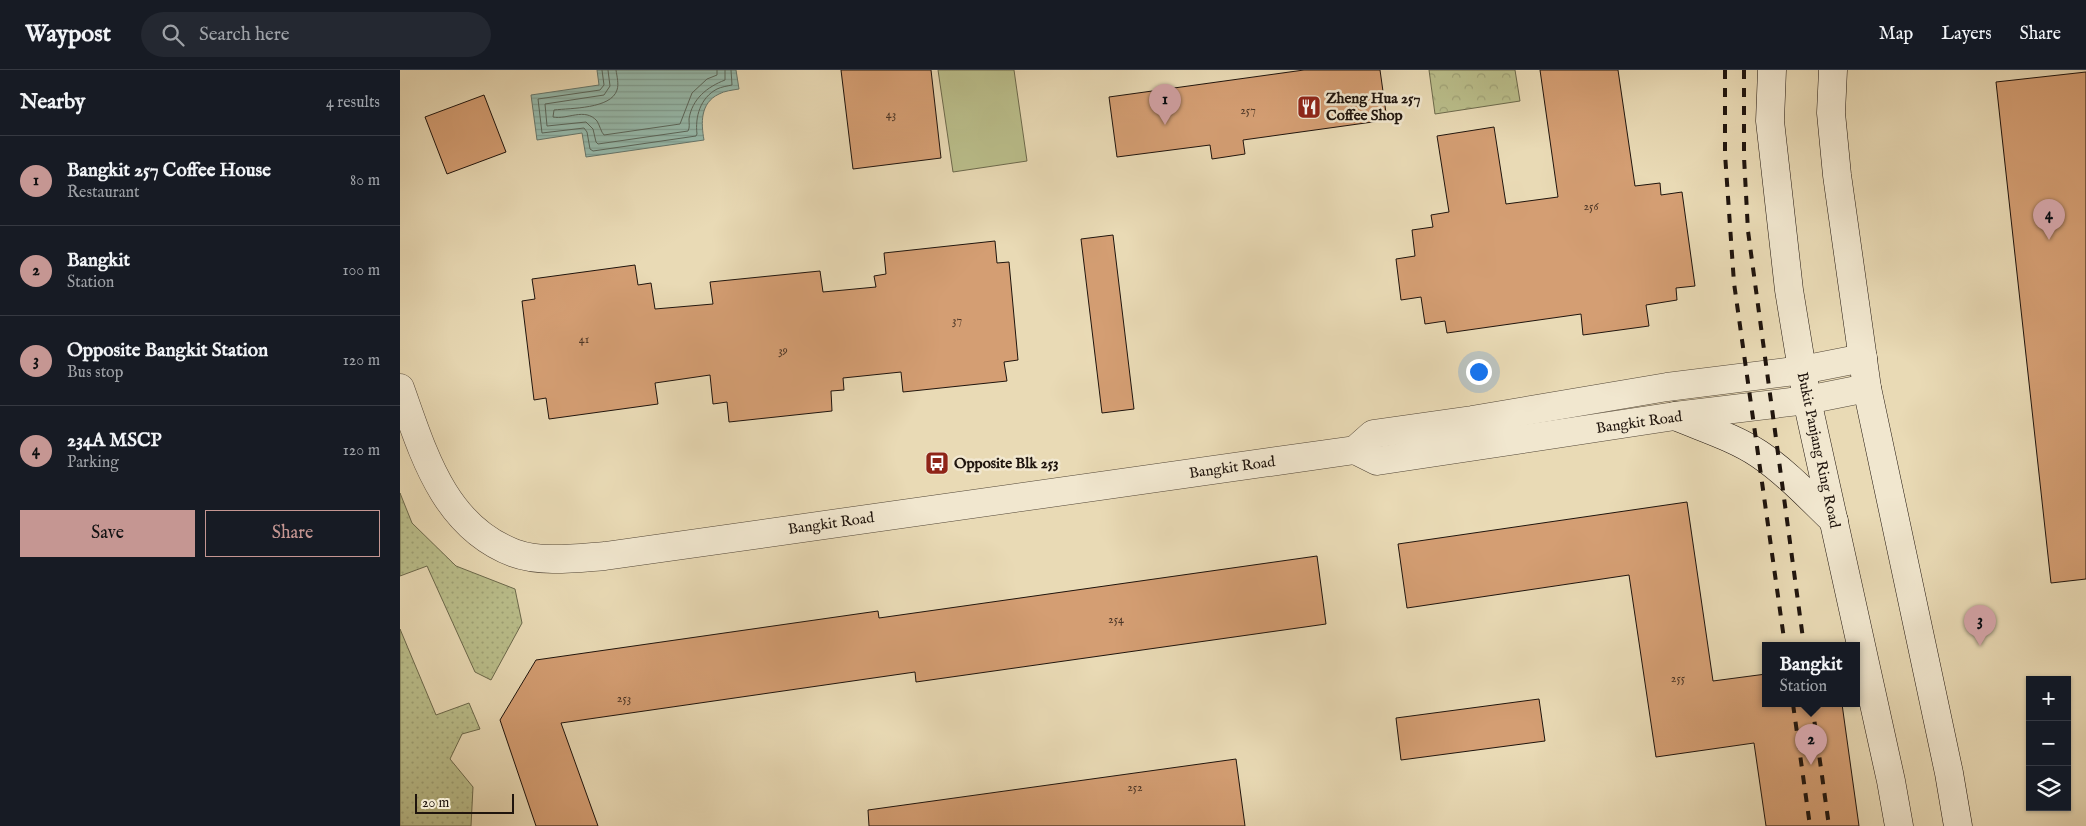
<!DOCTYPE html>
<html lang="en">
<head>
<meta charset="utf-8">
<style>
	:root { --surface:#171b24; --page:#242831; --text:#f1f3f6; --muted:#9ea1a6; --line:#363941; --accent:#c59692 }
	body { margin:0; font-family:"IM FELL English",serif; background:var(--page); color:var(--text) }
	.controls { position:absolute; right:15px; bottom:15px; display:grid; overflow:hidden; border-radius:0px; box-shadow:0 1px 4px #0004 }
	.controls button { width:45px; height:45px; display:grid; place-items:center; padding:0; border:0; border-bottom:1px solid var(--line); background:var(--surface); color:var(--text); font:25px sans-serif }
	.scale { position:absolute; left:15px; bottom:12px; width:99px; box-sizing:border-box; padding-left:5px; border:2px solid #1f140d; border-top:0; font-size:14px; line-height:18px; white-space:nowrap; color:#1f140d; -webkit-text-stroke:4px #f1e7cf; paint-order:stroke }
	.you { position:absolute; left:1078px; top:301px; width:18px; height:18px; margin:-12px; border:4px solid #fff; border-radius:50%; background:#1a73e8; box-shadow:0 0 0 8px #1a73e833 }
	.badge { display:grid; place-items:center; width:32px; height:32px; border-radius:50%; background:var(--accent); color:#111; font-size:16px; font-weight:700 }
	.pin { position:absolute; translate:-50% -41px; filter:drop-shadow(0 1px 2px #0008) }
	.pin::after { content:''; position:absolute; top:26px; width:18px; height:15px; background:inherit; clip-path:polygon(0 0,100% 0,50% 100%) }
	.popup { position:absolute; left:1362px; top:572px; width:98px; height:65px; box-sizing:border-box; display:grid; place-content:center; border-radius:0px; background:var(--surface); filter:drop-shadow(0 1px 4px #0005); font-size:16px; white-space:nowrap; color:var(--muted) }
	.popup b { font-size:19px; color:var(--text) }
	.popup::after { content:''; position:absolute; left:50%; top:100%; margin-left:-10px; border:10px solid transparent; border-top-color:var(--surface) }
	.list { margin:0; padding:0; list-style:none }
	h2 { display:flex; justify-content:space-between; align-items:center; height:65px; margin:0; padding:0 20px; font-size:21px }
	h2 small { font-size:16px; font-weight:400; color:var(--muted) }
	.list li { display:grid; grid-template-columns:32px 1fr auto; gap:15px; align-items:center; box-sizing:border-box; height:90px; padding:0 20px; border-top:1px solid var(--line) }
	.list b { display:block; font-size:19px; white-space:nowrap }
	.list p { margin:0; font-size:16px; white-space:nowrap; color:var(--muted) }
	.list em { font-size:16px; font-style:normal; color:var(--muted) }
	.actions { display:flex; gap:10px; padding:15px 20px }
	.actions a { flex:1; padding:11px 0; border:1px solid var(--accent); border-radius:0px; text-align:center; font-size:18px; color:var(--accent) }
	.actions .main { background:var(--accent); color:#111 }
	.icon { flex:none; width:28px; height:28px; fill:none; stroke:currentColor; stroke-width:2; stroke-linecap:round; stroke-linejoin:round }
	.map { position:relative; flex:none; width:1686px; height:756px; overflow:hidden }
	header { display:flex; align-items:center; gap:30px; box-sizing:border-box; height:70px; padding:0 25px; background:var(--surface); border-bottom:1px solid var(--line) }
	header strong { font-size:24px }
	nav { display:flex; gap:28px; margin-inline-start:auto; font-size:18px }
	.search { width:350px; height:45px; background:var(--page); display:flex; align-items:center; gap:12px; box-sizing:border-box; padding:0 18px; border-radius:28px; color:var(--muted); font-size:19px }
	main { display:flex }
	aside { flex:1; background:var(--surface) }
	.map>svg:first-child { display:block }
</style>
</head>
<body>
<header>
<strong>Waypost</strong>
<div class="search"><svg class="icon" aria-label="search" viewBox="0 0 24 24"><circle cx="10" cy="10" r="6"/><path d="M15 15l6 6"/></svg>Search here</div>
<nav><a>Map</a><a>Layers</a><a>Share</a></nav>
</header>
<main>
<aside>
<h2>Nearby<small>4 results</small></h2>
<ul class="list">
<li><span class="badge">1</span><div><b>Bangkit 257 Coffee House</b><p>Restaurant</p></div><em>80 m</em></li>
<li><span class="badge">2</span><div><b>Bangkit</b><p>Station</p></div><em>100 m</em></li>
<li><span class="badge">3</span><div><b>Opposite Bangkit Station</b><p>Bus stop</p></div><em>120 m</em></li>
<li><span class="badge">4</span><div><b>234A MSCP</b><p>Parking</p></div><em>120 m</em></li>
</ul>
<div class="actions"><a class="main">Save</a><a>Share</a></div>
</aside>
<div class="map">
<svg width="1686" height="756" viewBox="0 0 1686 756">
	<defs>
		<pattern id="grass-dots" width="8" height="8" patternUnits="userSpaceOnUse" patternTransform="scale(1.25)"><rect width="8" height="8" fill="#babe8b"/><path d="M2 2h.1M6 6h.1" fill="none" stroke="#9fa277" stroke-width="1.8" stroke-linecap="round"/></pattern>
		<pattern id="park-crowns" width="20" height="18" patternUnits="userSpaceOnUse" patternTransform="scale(1.25)"><rect width="20" height="18" fill="#babe8b"/><path d="M2 6a3 3 0 1 1 6 0M12 15a3 3 0 1 1 6 0" fill="none" stroke="#9fa277"/></pattern>
		<pattern id="water-rules" width="6" height="5" patternUnits="userSpaceOnUse" patternTransform="scale(1.25)"><rect width="6" height="5" fill="#97bbad"/><path d="M0 2.5h6" fill="none" stroke="#82a094"/></pattern>
	</defs>
	<rect width="100%" height="100%" fill="#e9dab5"/>
	<filter id="stains"><feTurbulence type="fractalNoise" baseFrequency=".004" numOctaves="4"/><feColorMatrix values="0 0 0 0 .2 0 0 0 0 .09 0 0 0 0 .02 0 0 0 .5 -.17"/></filter>
	<radialGradient id="worn" r=".72"><stop offset=".6" stop-color="#630" stop-opacity="0"/><stop offset="1" stop-color="#630" stop-opacity=".3"/></radialGradient>
	<g fill="url(#grass-dots)" stroke="#6c694c">
		<polygon points="0,423 12,453 56,496 115,519 122,553 91,610 75,602 27,496 0,506"/>
		<polygon points="0,559 36,645 69,633 80,659 62,664 50,689 73,717 71,756 0,756"/>
	</g>
	<polygon fill="url(#park-crowns)" stroke="#6c694c" points="1029,0 1115,0 1120,31 1035,44"/>
	<polygon fill="#babe8b" stroke="#6c694c" points="538,0 614,0 627,91 553,102"/>
	<path fill="url(#water-rules)" stroke="#67786d" d="M 197,0 L 336,0 L 339,19 C 333,20 324,21 319,24 C 300,33 301,53 304,70 L 186,87 L 182,63 L 137,70 L 131,25 L 199,15 Z"/>
	<g fill="none" stroke-linecap="round" stroke-linejoin="round">
		<g stroke="#5b685d" stroke-width="1">
			<path d="M 202,0 L 204,15 L 200,20 L 138,29 L 142,63 L 184,58 L 187,62 L 190,79 L 193,81 L 296,66 L 297,64 C 295,47 300,28 317,19 C 321,17 327,16 332,15 L 331,0"/>
			<path d="M 208,0 L 210,16 L 204,25 L 145,34 L 147,56 L 186,52 L 193,59 L 196,72 L 198,74 L 288,61 C 290,57 289,54 289,49 C 292,29 307,17 325,10 L 325,0"/>
			<path d="M 216,0 C 217,7 219,14 217,20 C 211,39 171,38 154,40 L 153,47 C 167,50 185,37 197,51 C 200,56 201,62 204,65 L 280,54 L 292,23 L 307,9 L 317,5 L 317,0"/>
		</g>
	</g>
	<g fill="#d49e73" stroke="#1f140d">
		<polygon points="441,0 531,0 541,88 453,99"/>
		<polygon points="904,0 980,0 987,50 843,70 845,84 812,89 810,75 717,87 709,27"/>
		<polygon points="1140,0 1218,0 1235,116 1260,113 1261,125 1282,122 1295,216 1276,218 1277,230 1246,235 1249,256 1183,265 1181,244 1047,263 1045,251 1025,254 1021,227 1001,230 996,189 1015,186 1012,160 1033,157 1031,145 1049,142 1037,66 1094,57 1106,134 1158,127"/>
		<polygon points="1686,2 1686,509 1651,513 1596,12"/>
		<polygon points="84,25 106,82 47,104 25,47"/>
		<polygon points="713,165 734,339 702,343 681,169"/>
		<polygon points="595,171 597,193 609,192 618,290 604,292 607,311 503,322 501,302 443,308 444,320 431,321 432,341 329,352 327,332 313,334 310,305 255,313 258,334 149,349 146,328 134,330 122,231 135,229 132,209 235,195 238,215 251,213 255,239 313,234 310,212 420,201 423,222 476,217 474,206 486,204 484,183"/>
		<polygon points="1287,432 1313,611 1366,604 1366,634 1442,634 1459,756 1366,756 1354,673 1256,687 1229,505 1007,538 998,474"/>
		<polygon points="917,486 926,554 516,612 515,602 161,653 198,756 136,756 100,650 136,590 478,541 479,548"/>
		<polygon points="1139,629 1145,671 1001,690 996,648"/>
		<polygon points="836,689 845,756 469,756 468,740"/>
	</g>
	<g fill="none" stroke-linecap="round" stroke-linejoin="round">
		<g stroke="#524637" stroke-width="29">
			<g id="street">
				<path d="M 0,318 C 23,382 43,456 114,483 C 141,493 177,488 205,486 L 955,380 L 973,364 L 1072,350 L 1267,317 L 1402,300 L 1463,288"/>
				<polyline points="955,380 977,391 1275,346 1407,330 1467,318"/>
			</g>
		</g>
		<g stroke="#1f140d" stroke-width="29">
			<g id="secondary">
				<polyline points="1372,0 1370,51 1389,220 1407,330 1491,711 1499,756"/>
				<polyline points="1433,0 1431,43 1437,105 1467,318 1549,703 1558,756"/>
				<path d="M 1275,346 C 1303,358 1333,367 1359,384 C 1387,403 1410,428 1434,451"/>
			</g>
		</g>
		<use href="#street" stroke="#f1e7cf" stroke-width="28"/>
		<use href="#secondary" stroke="#f1e7cf" stroke-width="28"/>
		<g stroke="#1f140d" stroke-width="4" stroke-dasharray="9 9" stroke-linecap="butt">
			<polyline points="1325,0 1325,84 1334,213 1385,576"/>
			<polyline points="1344,0 1344,87 1348,161 1404,576"/>
			<polyline points="1393,634 1410,756"/>
			<polyline points="1412,634 1429,756"/>
		</g>
	</g>
	<defs>
		<g id="restaurant-square" transform="scale(1.25)"><rect x="-9" y="-9" width="18" height="18" rx="4" fill="#8f2418" stroke="#f1e7cf"/><path d="M-5-6h1v4h1v-4h1v4h1v-4h1v5L-1.5 .5V6h-2V.5L-5-1ZM5-6V6H3V1.5H1.5Q1.5-4 5-6Z" fill="#fff"/></g>
		<g id="bus-square" transform="scale(1.25)"><rect x="-9" y="-9" width="18" height="18" rx="4" fill="#8f2418" stroke="#f1e7cf"/><path d="M-5-6H5V4H4V6H2V4H-2V6H-4V4H-5ZM-3.5-4V0h7V-4ZM-3.5 1.2v1.5H-2V1.2ZM2 1.2v1.5H3.5V1.2Z" fill="#fff"/></g>
	</defs>
	<g fill-rule="evenodd">
		<use href="#restaurant-square" x="909" y="37"/>
		<use href="#bus-square" x="537" y="393"/>
	</g>
	<g text-anchor="middle" stroke-width="5" stroke-linejoin="round" paint-order="stroke">
		<g font-size="12" fill="#4c3626">
			<text x="848" y="44">257</text>
			<text x="491" y="48">43</text>
			<text x="1191" y="140">256</text>
			<text x="557" y="254">37</text>
			<text x="184" y="273">41</text>
			<text x="383" y="284">39</text>
			<text x="716" y="553">254</text>
			<text x="1278" y="612">255</text>
			<text x="224" y="632">253</text>
			<text x="735" y="721">252</text>
		</g>
		<g font-size="15" font-weight="bold" fill="#1f140d" stroke="#f1e7cf" text-anchor="start">
			<text x="926" y="33">Zheng Hua 257<tspan x="926" dy="17">Coffee Shop</tspan></text>
			<text x="554" y="398">Opposite Blk 253</text>
		</g>
		<g font-size="15" fill="#1f140d" stroke="#f1e7cf">
			<text transform="translate(1239 352) rotate(-8)" y="5">Bangkit Road</text>
			<text transform="translate(1419 380) rotate(78)" y="5">Bukit Panjang Ring Road</text>
			<text transform="translate(832 397) rotate(-8)" y="5">Bangkit Road</text>
			<text transform="translate(431 453) rotate(-8)" y="5">Bangkit Road</text>
		</g>
	</g>
	<rect width="100%" height="100%" filter="url(#stains)"/>
	<rect width="100%" height="100%" fill="url(#worn)"/>
</svg>
<div class="controls">
<button>+</button>
<button>−</button>
<button><svg class="icon" aria-label="layers" viewBox="0 0 24 24"><path d="M12 4l9 5-9 5-9-5zM3 14l9 5 9-5"/></svg></button>
</div>
<div class="scale">20 m</div>
<div class="you"></div>
<div class="pin badge" style="left:765px;top:55px">1</div>
<div class="pin badge" style="left:1411px;top:695px">2</div>
<div class="popup"><b>Bangkit</b>Station</div>
<div class="pin badge" style="left:1580px;top:576px">3</div>
<div class="pin badge" style="left:1649px;top:170px">4</div>
</div>
</main>
</body>
</html>
